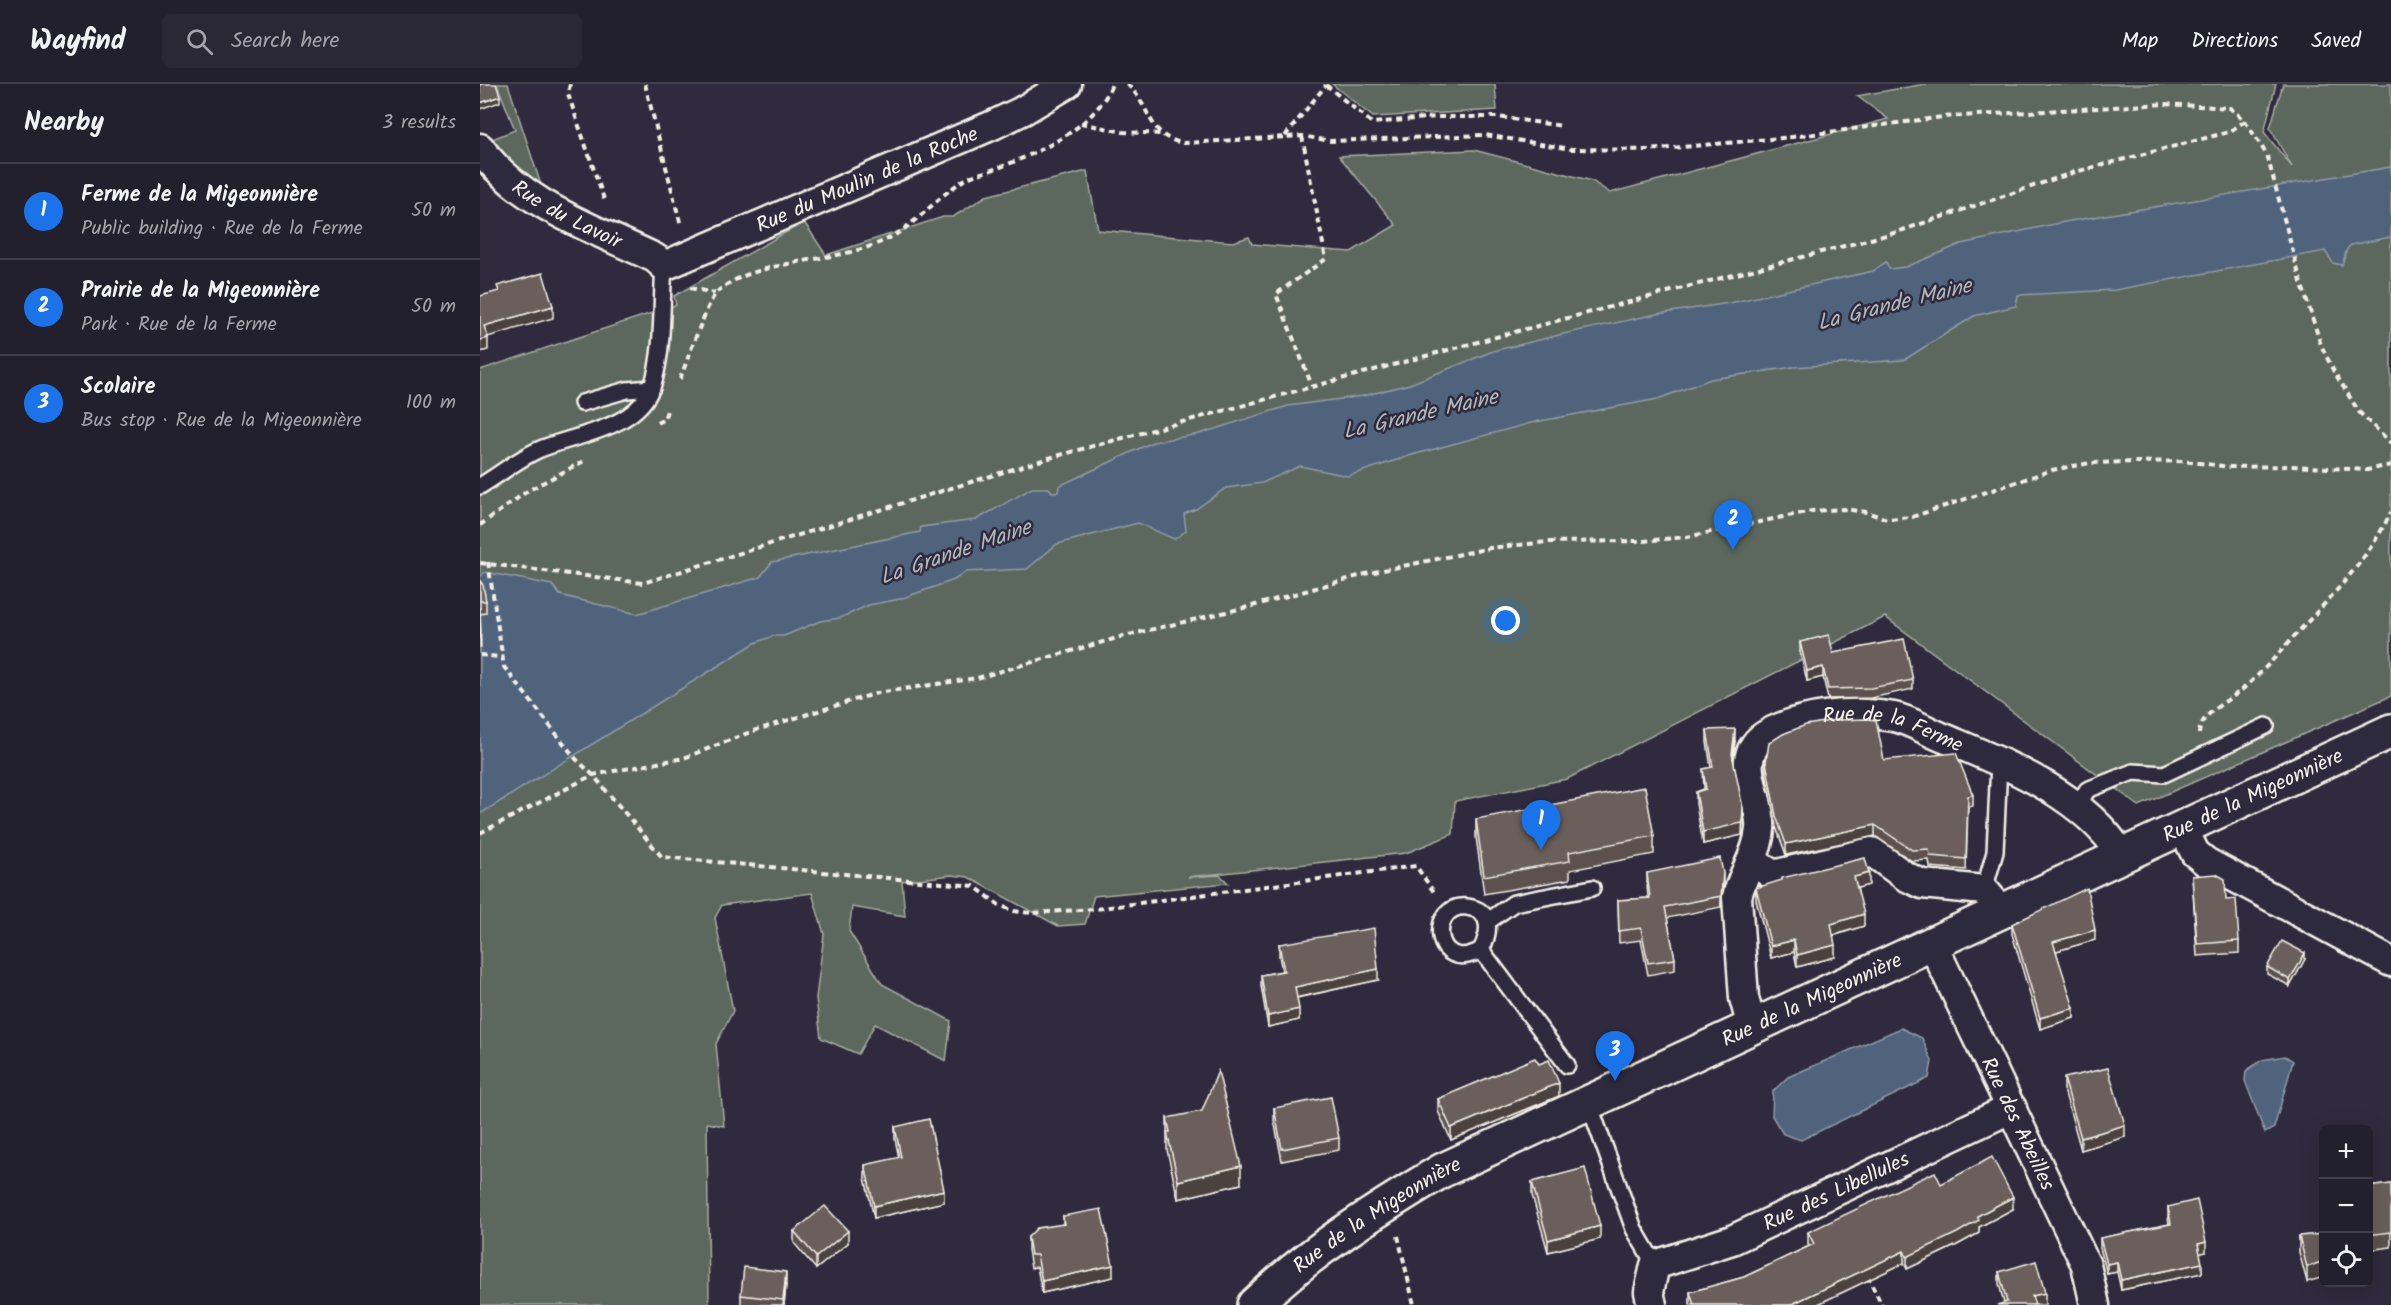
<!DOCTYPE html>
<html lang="en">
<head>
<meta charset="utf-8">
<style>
	:root { --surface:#23202e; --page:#2b2836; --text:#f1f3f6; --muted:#a3a3aa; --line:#403e4a; --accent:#1a73e8 }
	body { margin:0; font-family:Kalam,sans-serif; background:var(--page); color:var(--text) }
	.controls { position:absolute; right:18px; bottom:18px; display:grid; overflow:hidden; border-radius:9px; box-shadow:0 6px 24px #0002 }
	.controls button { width:54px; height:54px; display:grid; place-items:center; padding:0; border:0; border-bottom:2px solid var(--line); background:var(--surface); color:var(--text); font:30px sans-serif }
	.you { position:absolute; left:1026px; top:537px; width:21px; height:21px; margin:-15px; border:4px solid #fff; border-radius:50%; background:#1a73e8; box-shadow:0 0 0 9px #1a73e833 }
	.badge { display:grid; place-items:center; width:39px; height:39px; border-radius:50%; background:var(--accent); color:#fff; font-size:20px; font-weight:700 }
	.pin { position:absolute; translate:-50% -50px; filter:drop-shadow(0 2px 3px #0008) }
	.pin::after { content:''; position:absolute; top:32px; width:21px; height:18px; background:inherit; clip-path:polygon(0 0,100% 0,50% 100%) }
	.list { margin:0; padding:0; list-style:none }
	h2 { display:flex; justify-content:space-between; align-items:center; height:78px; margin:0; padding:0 24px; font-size:26px }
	h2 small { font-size:20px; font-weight:400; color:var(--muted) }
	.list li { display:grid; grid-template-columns:39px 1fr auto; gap:18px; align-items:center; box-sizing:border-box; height:96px; padding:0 24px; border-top:2px solid var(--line) }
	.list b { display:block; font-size:22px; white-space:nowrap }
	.list p { margin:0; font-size:20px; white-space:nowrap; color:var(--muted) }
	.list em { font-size:20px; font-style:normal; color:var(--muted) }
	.icon { flex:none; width:33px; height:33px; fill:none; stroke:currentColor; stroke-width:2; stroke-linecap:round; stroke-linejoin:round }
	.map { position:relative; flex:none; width:1911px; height:1221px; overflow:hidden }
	header { display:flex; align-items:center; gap:36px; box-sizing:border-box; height:84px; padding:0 30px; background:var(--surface); border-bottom:2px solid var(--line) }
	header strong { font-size:28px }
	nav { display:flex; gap:33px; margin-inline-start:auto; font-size:21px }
	.search { width:420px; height:54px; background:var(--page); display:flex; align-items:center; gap:15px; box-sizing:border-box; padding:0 21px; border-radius:9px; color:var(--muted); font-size:22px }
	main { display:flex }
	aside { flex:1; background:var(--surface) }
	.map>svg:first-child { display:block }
</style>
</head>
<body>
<header>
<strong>Wayfind</strong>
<div class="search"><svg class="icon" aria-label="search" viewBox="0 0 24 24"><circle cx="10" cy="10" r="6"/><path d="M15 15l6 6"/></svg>Search here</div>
<nav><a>Map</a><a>Directions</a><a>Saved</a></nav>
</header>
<main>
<aside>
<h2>Nearby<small>3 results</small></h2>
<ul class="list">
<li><span class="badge">1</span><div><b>Ferme de la Migeonnière</b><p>Public building · Rue de la Ferme</p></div><em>50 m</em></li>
<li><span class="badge">2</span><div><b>Prairie de la Migeonnière</b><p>Park · Rue de la Ferme</p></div><em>50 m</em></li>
<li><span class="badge">3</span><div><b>Scolaire</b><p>Bus stop · Rue de la Migeonnière</p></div><em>100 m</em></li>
</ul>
</aside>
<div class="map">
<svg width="1911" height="1221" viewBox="0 0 1911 1221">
	<rect width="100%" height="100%" fill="#2f2a3d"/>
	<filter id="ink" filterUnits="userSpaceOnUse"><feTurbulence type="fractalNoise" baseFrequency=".0167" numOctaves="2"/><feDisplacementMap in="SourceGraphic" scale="12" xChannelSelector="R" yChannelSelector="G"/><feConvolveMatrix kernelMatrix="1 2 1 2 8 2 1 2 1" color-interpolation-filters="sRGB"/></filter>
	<g filter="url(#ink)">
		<g fill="#5b685d" stroke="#a8aca2" stroke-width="1.5">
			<polygon points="17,0 28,0 61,101 25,75 12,55 35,46"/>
			<polygon points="852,0 1015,0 1017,26 893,33"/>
			<polygon points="1445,0 1796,0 1784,48 1812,83 1790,44 1803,0 1911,0 1911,612 1659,722 1405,533 1087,695 975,717 973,750 926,769 708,793 740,791 748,799 614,812 605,840 578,842 488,793 472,791 422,797 425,832 372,823 369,847 402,900 471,937 466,977 395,940 378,970 341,954 336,914 344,850 332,809 242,821 235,834 253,927 236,960 244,1042 227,1039 229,1221 0,1221 0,286 196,221 194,212 324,138 346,171 463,133 473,133 506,112 607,87 618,146 753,158 769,153 772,160 871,168 916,141 859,72 994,66 1112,97 1130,109 1408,35 1377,12"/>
		</g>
		<g fill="#50637b" stroke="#929ca7" stroke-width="1.5">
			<polygon points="1911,83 1911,153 1871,161 1867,165 1862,181 1853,179 1845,167 1635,206 1538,211 1536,222 1494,232 1424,276 1313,283 1231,295 1178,315 1055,338 932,371 868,392 820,382 782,399 746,404 716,425 704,430 706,447 694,455 658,439 577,460 547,485 486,488 474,496 420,515 389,521 360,534 340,537 304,552 293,552 275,559 0,730 0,493 5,488 72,501 80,511 157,530 280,493 292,478 440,448 441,443 496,436 552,404 569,404 572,408 578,408 579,402 673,358 719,350 808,322 883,312 930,300 1013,267 1088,249 1177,230 1250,219 1393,187 1406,178 1409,185 1426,183 1481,160 1584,138"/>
			<polygon points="1421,944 1442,954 1452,977 1449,994 1321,1056 1303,1050 1292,1032 1293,1007 1308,993"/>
			<polygon points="1805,972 1813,977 1794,1044 1785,1049 1765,997 1766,987 1782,976"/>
		</g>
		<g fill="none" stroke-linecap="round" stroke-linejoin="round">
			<g stroke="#f4f1e8" stroke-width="20">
				<g id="service">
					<polyline points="102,319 147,306 172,304"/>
					<path d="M 0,402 C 19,391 38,375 58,366 C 95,350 158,346 173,300 C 184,264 181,221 184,182"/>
					<polyline points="1597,724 1607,706 1653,688 1684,690 1786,642"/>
					<polyline points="1504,806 1515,768 1519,678"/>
					<polyline points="1007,838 1034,819 1112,804"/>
					<path d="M 1001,866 C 953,892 947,819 987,823 C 1013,826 1010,849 1001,866 L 1087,981"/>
					<polyline points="1108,1017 1154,1145 1175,1181"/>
				</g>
			</g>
			<g stroke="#f4f1e8" stroke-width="33">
				<g id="minor">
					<path id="s1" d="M 0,64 C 39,120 115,145 175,174 L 184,182 L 513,41 L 542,27 L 587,0"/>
					<polyline points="1702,742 1715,769 1726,778 1911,878"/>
					<polyline points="1272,777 1293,791 1392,768 1425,792 1442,800 1504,806 1521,826"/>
					<path id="s2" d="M 1452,859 L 1606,1181 L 1615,1221"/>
					<path id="s3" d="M 1272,943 L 1264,914 L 1257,813 C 1262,790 1278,770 1280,745 C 1283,718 1257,686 1275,661 C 1281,651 1299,644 1310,640 C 1341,629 1381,627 1414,633 C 1430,636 1448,648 1464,654 C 1527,681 1603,710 1641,770"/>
					<path id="s4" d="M 1172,1221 L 1169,1208 L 1175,1181 L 1252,1156 L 1532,1024"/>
				</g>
			</g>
			<g stroke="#f4f1e8" stroke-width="38">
				<g id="tertiary">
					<path id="s5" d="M 774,1221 C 830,1167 895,1127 961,1087 L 1911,647"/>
				</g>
			</g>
			<g stroke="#f4f1e8" stroke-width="4" stroke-dasharray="6 4.5" stroke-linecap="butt">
				<polyline points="90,0 88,10 125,118"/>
				<polyline points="165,0 201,142"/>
				<path d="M 647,0 C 672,23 668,55 705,59 L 822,52 L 851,57 L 1005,51 L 1091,65 L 1169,66 L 1312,53 L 1463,33 L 1685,20 L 1750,24 L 1765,37 L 1787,71 L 1821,198 L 1841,261 L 1853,286 L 1879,328 L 1911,359"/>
				<polyline points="846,1 892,39 956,33 1018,33 1083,42"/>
				<polyline points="601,39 643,48 681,50"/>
				<polyline points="805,52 846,1"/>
				<polyline points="822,52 846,175 796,210 832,302"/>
				<polyline points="210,204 235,209"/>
				<path d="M 200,295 C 206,280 228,216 237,208 C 276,174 352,180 401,158 C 434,144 454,115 484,96 C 494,90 507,88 518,84 C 558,69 616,43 632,0"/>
				<polyline points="177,339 184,335 187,327"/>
				<polyline points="0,441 49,406 104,377"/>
				<polyline points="8,478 24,583 96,675 113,691 182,773 494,802 519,821 534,827 551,829 615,825 936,782 956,811"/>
				<polyline points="0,479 163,499 569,374 1042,246 1414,149 1595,88 1749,48 1765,37"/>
				<polyline points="0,571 20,573"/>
				<path d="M 1719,650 C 1720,628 1750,617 1765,603 C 1785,586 1801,566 1819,547 C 1854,510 1889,474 1911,428"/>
				<polyline points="0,749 113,691 204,674 273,647 397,609 497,594 644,552 772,522 889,489 1010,464 1067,458 1163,457 1207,453 1332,427 1364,425 1386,428 1407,435 1432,433 1572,386 1610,379 1704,377 1750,383 1811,382 1887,386 1911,381"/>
				<polyline points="918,1152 934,1221"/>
				<polyline points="1387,1192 1402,1221"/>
			</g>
			<use href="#service" stroke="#2f2a3d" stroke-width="15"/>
			<use href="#minor" stroke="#2f2a3d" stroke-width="28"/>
			<use href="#tertiary" stroke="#2f2a3d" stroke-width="33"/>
		</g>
		<g fill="#5c514d" stroke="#f4f1e8" stroke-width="1.5">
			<polygon points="0,497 6,517 6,529 0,530 1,563 0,563"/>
			<polygon points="1320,558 1433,596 1433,605 1391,614 1348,615 1343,593 1327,597 1320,568"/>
			<polygon points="1227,646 1255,657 1253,674 1263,736 1262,751 1223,760 1216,720 1216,708 1224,705 1223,685 1231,684 1227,658"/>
			<polygon points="1404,676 1493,711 1493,722 1488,723 1486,786 1450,783 1449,776 1432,777 1395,752 1306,771 1296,743 1286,689 1286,678"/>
			<polygon points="996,735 1174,752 1174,770 1090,786 1090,795 1004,810 996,753"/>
			<polygon points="1167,789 1243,801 1241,823 1187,834 1195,875 1195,886 1168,891 1161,856 1139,859 1138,816 1168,814 1167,801"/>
			<polygon points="1712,792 1746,816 1759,857 1759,869 1717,872"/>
			<polygon points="1389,801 1377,804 1384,842 1353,852 1355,873 1317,883 1314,868 1291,874 1276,816 1276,804"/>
			<polygon points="1532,840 1615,856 1576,867 1594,934 1560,945 1532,850"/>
			<polygon points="799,860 898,896 817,914 819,936 788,943 781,902 781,891 802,887 799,872"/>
			<polygon points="1825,875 1810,902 1787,890 1787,883"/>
			<polygon points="1059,980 1079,1012 971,1056 958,1027 958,1015"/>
			<polygon points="1584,994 1645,1053 1601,1066 1584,1006"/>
			<polygon points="794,1024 859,1054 859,1066 802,1077 794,1036"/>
			<polygon points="687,1034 761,1100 698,1115 687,1066"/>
			<polygon points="415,1043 464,1118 394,1134 385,1094 385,1081 419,1074 415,1055"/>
			<polygon points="1052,1098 1120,1155 1068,1168 1052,1111"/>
			<polygon points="1461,1100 1533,1125 1499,1143 1499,1149 1477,1161 1427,1185 1424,1179 1336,1221 1210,1221 1210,1208 1264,1193 1329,1162 1328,1160 1328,1148"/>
			<polygon points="1911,1100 1911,1163 1888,1166 1888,1103"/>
			<polygon points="1688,1123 1726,1168 1720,1169 1722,1189 1641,1206 1637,1188 1627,1190 1620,1164 1620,1154 1689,1140 1688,1133"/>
			<polygon points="583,1132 633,1193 562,1209 557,1183 551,1184 548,1166 548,1153 583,1140"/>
			<polygon points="314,1147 368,1159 336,1185 314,1159"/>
			<polygon points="1844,1150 1827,1198 1819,1168 1819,1152"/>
			<polygon points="1519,1188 1565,1221 1524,1219 1519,1200"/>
			<polygon points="306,1201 304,1221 261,1221 261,1211"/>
		</g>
		<g fill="#4b423f" stroke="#f4f1e8" stroke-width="1.5">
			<polygon points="20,12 20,18 0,25 0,19"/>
			<polygon points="73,222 73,234 4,254 4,242"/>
			<polygon points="8,254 8,266 0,268 0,256"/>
			<polygon points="1343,583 1343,593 1327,597 1327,587"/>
			<polygon points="1255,645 1255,657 1252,682 1252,670"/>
			<polygon points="1263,724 1262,751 1223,760 1223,748"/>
			<polygon points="1395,741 1395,752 1306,771 1306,760"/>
			<polygon points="1243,789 1243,801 1241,823 1241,812"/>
			<polygon points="1389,789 1389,801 1374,805 1374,793"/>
			<polygon points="1384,830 1384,842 1351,852 1351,840"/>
			<polygon points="1615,846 1615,856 1573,868 1573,858"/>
			<polygon points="1314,856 1314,868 1291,874 1291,862"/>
			<polygon points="1355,861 1355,873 1317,883 1317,871"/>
			<polygon points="1825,869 1825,875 1810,902 1810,896"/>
			<polygon points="898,885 898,896 815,914 815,903"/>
			<polygon points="1594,924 1594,934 1560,945 1560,934"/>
			<polygon points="819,925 819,936 788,943 788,932"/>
			<polygon points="1079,999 1079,1012 971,1056 971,1044"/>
			<polygon points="1645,1041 1645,1053 1601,1066 1601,1054"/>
			<polygon points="761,1082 761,1100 698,1115 698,1097"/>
			<polygon points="464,1106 464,1118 394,1134 394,1122"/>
			<polygon points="1533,1113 1533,1125 1499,1143 1499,1149 1477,1161 1427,1185 1427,1173 1497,1132"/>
			<polygon points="1120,1142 1120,1155 1068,1168 1068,1156"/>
			<polygon points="368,1147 368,1159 336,1185 336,1173"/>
			<polygon points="1726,1158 1726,1168 1718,1170 1718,1160"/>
			<polygon points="1424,1167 1424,1179 1336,1221 1310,1221"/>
			<polygon points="1844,1177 1844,1193 1827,1198 1827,1183"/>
			<polygon points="1637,1178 1637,1188 1627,1190 1627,1180"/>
			<polygon points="1722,1179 1722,1189 1641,1206 1641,1196"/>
			<polygon points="633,1181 633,1193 562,1209 562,1197"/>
			<polygon points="306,1188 306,1201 304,1221 303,1221"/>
			<polygon points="1565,1209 1565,1221 1552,1221 1552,1212"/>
		</g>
		<g fill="#6b5e5a" stroke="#f4f1e8" stroke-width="1.5">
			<polygon points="0,0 16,0 20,12 0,19"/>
			<polygon points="63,189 73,222 4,242 8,254 0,256 0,212 19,207 17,202"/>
			<polygon points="0,497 3,501 6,517 0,517"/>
			<polygon points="0,523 1,551 0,551"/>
			<polygon points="1349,551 1353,569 1424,555 1433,596 1391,604 1348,605 1343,583 1327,587 1320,558"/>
			<polygon points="1387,635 1396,636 1404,676 1476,669 1493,711 1488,712 1486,775 1450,772 1449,765 1432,766 1395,741 1306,760 1296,732 1286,678 1289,659 1303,650 1326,641 1356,636"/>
			<polygon points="1255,645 1252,670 1263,724 1262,739 1223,748 1216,708 1226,705 1223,685 1233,683 1227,646"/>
			<polygon points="1165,703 1174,752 1089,768 1090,777 1004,792 996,735"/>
			<polygon points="1240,774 1243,789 1241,812 1185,823 1195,875 1168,879 1161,844 1139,847 1138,816 1170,814 1167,789"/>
			<polygon points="1385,774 1389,789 1374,793 1384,830 1351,840 1355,861 1317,871 1314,856 1291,862 1276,804 1302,796 1302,794"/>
			<polygon points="1736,790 1745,795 1746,816 1756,815 1759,857 1717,860 1712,792"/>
			<polygon points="1607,804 1615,846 1573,858 1594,924 1560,934 1532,840"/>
			<polygon points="894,844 898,885 815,903 819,925 788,932 781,891 804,887 799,860"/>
			<polygon points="1802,857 1825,869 1810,896 1787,883"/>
			<polygon points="1055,974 1059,980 1069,976 1079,999 971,1044 958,1015"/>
			<polygon points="1628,984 1645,1041 1601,1054 1584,994"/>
			<polygon points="738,987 761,1082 698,1097 687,1048 690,1048 687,1034 722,1027"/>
			<polygon points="851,1013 859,1054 802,1065 794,1024"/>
			<polygon points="449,1035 464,1106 394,1122 385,1081 421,1073 415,1043"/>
			<polygon points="1512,1073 1533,1113 1497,1132 1499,1136 1477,1149 1427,1173 1424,1167 1310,1221 1214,1221 1210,1208 1264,1193 1334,1160 1328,1148 1455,1088 1461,1100"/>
			<polygon points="1105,1084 1120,1142 1068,1156 1052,1098"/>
			<polygon points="1911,1100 1911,1148 1888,1151 1888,1103"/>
			<polygon points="1717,1116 1726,1158 1718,1160 1722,1179 1641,1196 1637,1178 1627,1180 1620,1154 1691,1140 1688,1123"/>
			<polygon points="345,1122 368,1147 336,1173 314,1147"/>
			<polygon points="621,1125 633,1181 562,1197 557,1171 551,1171 548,1153 557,1144 584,1140 583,1132"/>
			<polygon points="1844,1150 1844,1177 1827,1183 1819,1152"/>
			<polygon points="1556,1177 1565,1209 1552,1212 1555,1221 1517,1221 1527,1218 1519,1188"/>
			<polygon points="264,1183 306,1188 303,1216 261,1211"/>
		</g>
	</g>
	<g text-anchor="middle" stroke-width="5" stroke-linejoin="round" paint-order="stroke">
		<g font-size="21" fill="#f4f1e8" stroke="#2f2a3d">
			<text dy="7" stroke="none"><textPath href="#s1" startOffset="442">Rue du Moulin de la Roche</textPath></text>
			<text dy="7" stroke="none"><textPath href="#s1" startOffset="111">Rue du Lavoir</textPath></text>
			<text dy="7" stroke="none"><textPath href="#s3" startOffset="438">Rue de la Ferme</textPath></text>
			<text dy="7" stroke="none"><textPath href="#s5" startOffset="1125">Rue de la Migeonnière</textPath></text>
			<text dy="7" stroke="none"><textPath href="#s5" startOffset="639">Rue de la Migeonnière</textPath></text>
			<text dy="7" stroke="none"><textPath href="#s2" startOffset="200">Rue des Abeilles</textPath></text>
			<text dy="7" stroke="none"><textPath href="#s4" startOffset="237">Rue des Libellules</textPath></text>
			<text dy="7" stroke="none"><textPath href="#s5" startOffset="153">Rue de la Migeonnière</textPath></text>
		</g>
		<g font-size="22" font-style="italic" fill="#b2b8bc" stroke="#2f2a3d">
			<text transform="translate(1414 219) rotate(-14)" y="8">La Grande Maine</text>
			<text transform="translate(940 329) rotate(-13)" y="8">La Grande Maine</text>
			<text transform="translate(475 467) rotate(-19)" y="8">La Grande Maine</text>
		</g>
	</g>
</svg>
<div class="controls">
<button>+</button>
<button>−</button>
<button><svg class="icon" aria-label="locate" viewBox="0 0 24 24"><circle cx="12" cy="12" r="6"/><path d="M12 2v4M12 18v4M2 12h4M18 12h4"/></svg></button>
</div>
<div class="you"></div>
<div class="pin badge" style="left:1061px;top:766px">1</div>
<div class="pin badge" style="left:1253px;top:466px">2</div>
<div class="pin badge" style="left:1135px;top:997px">3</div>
</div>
</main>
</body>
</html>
